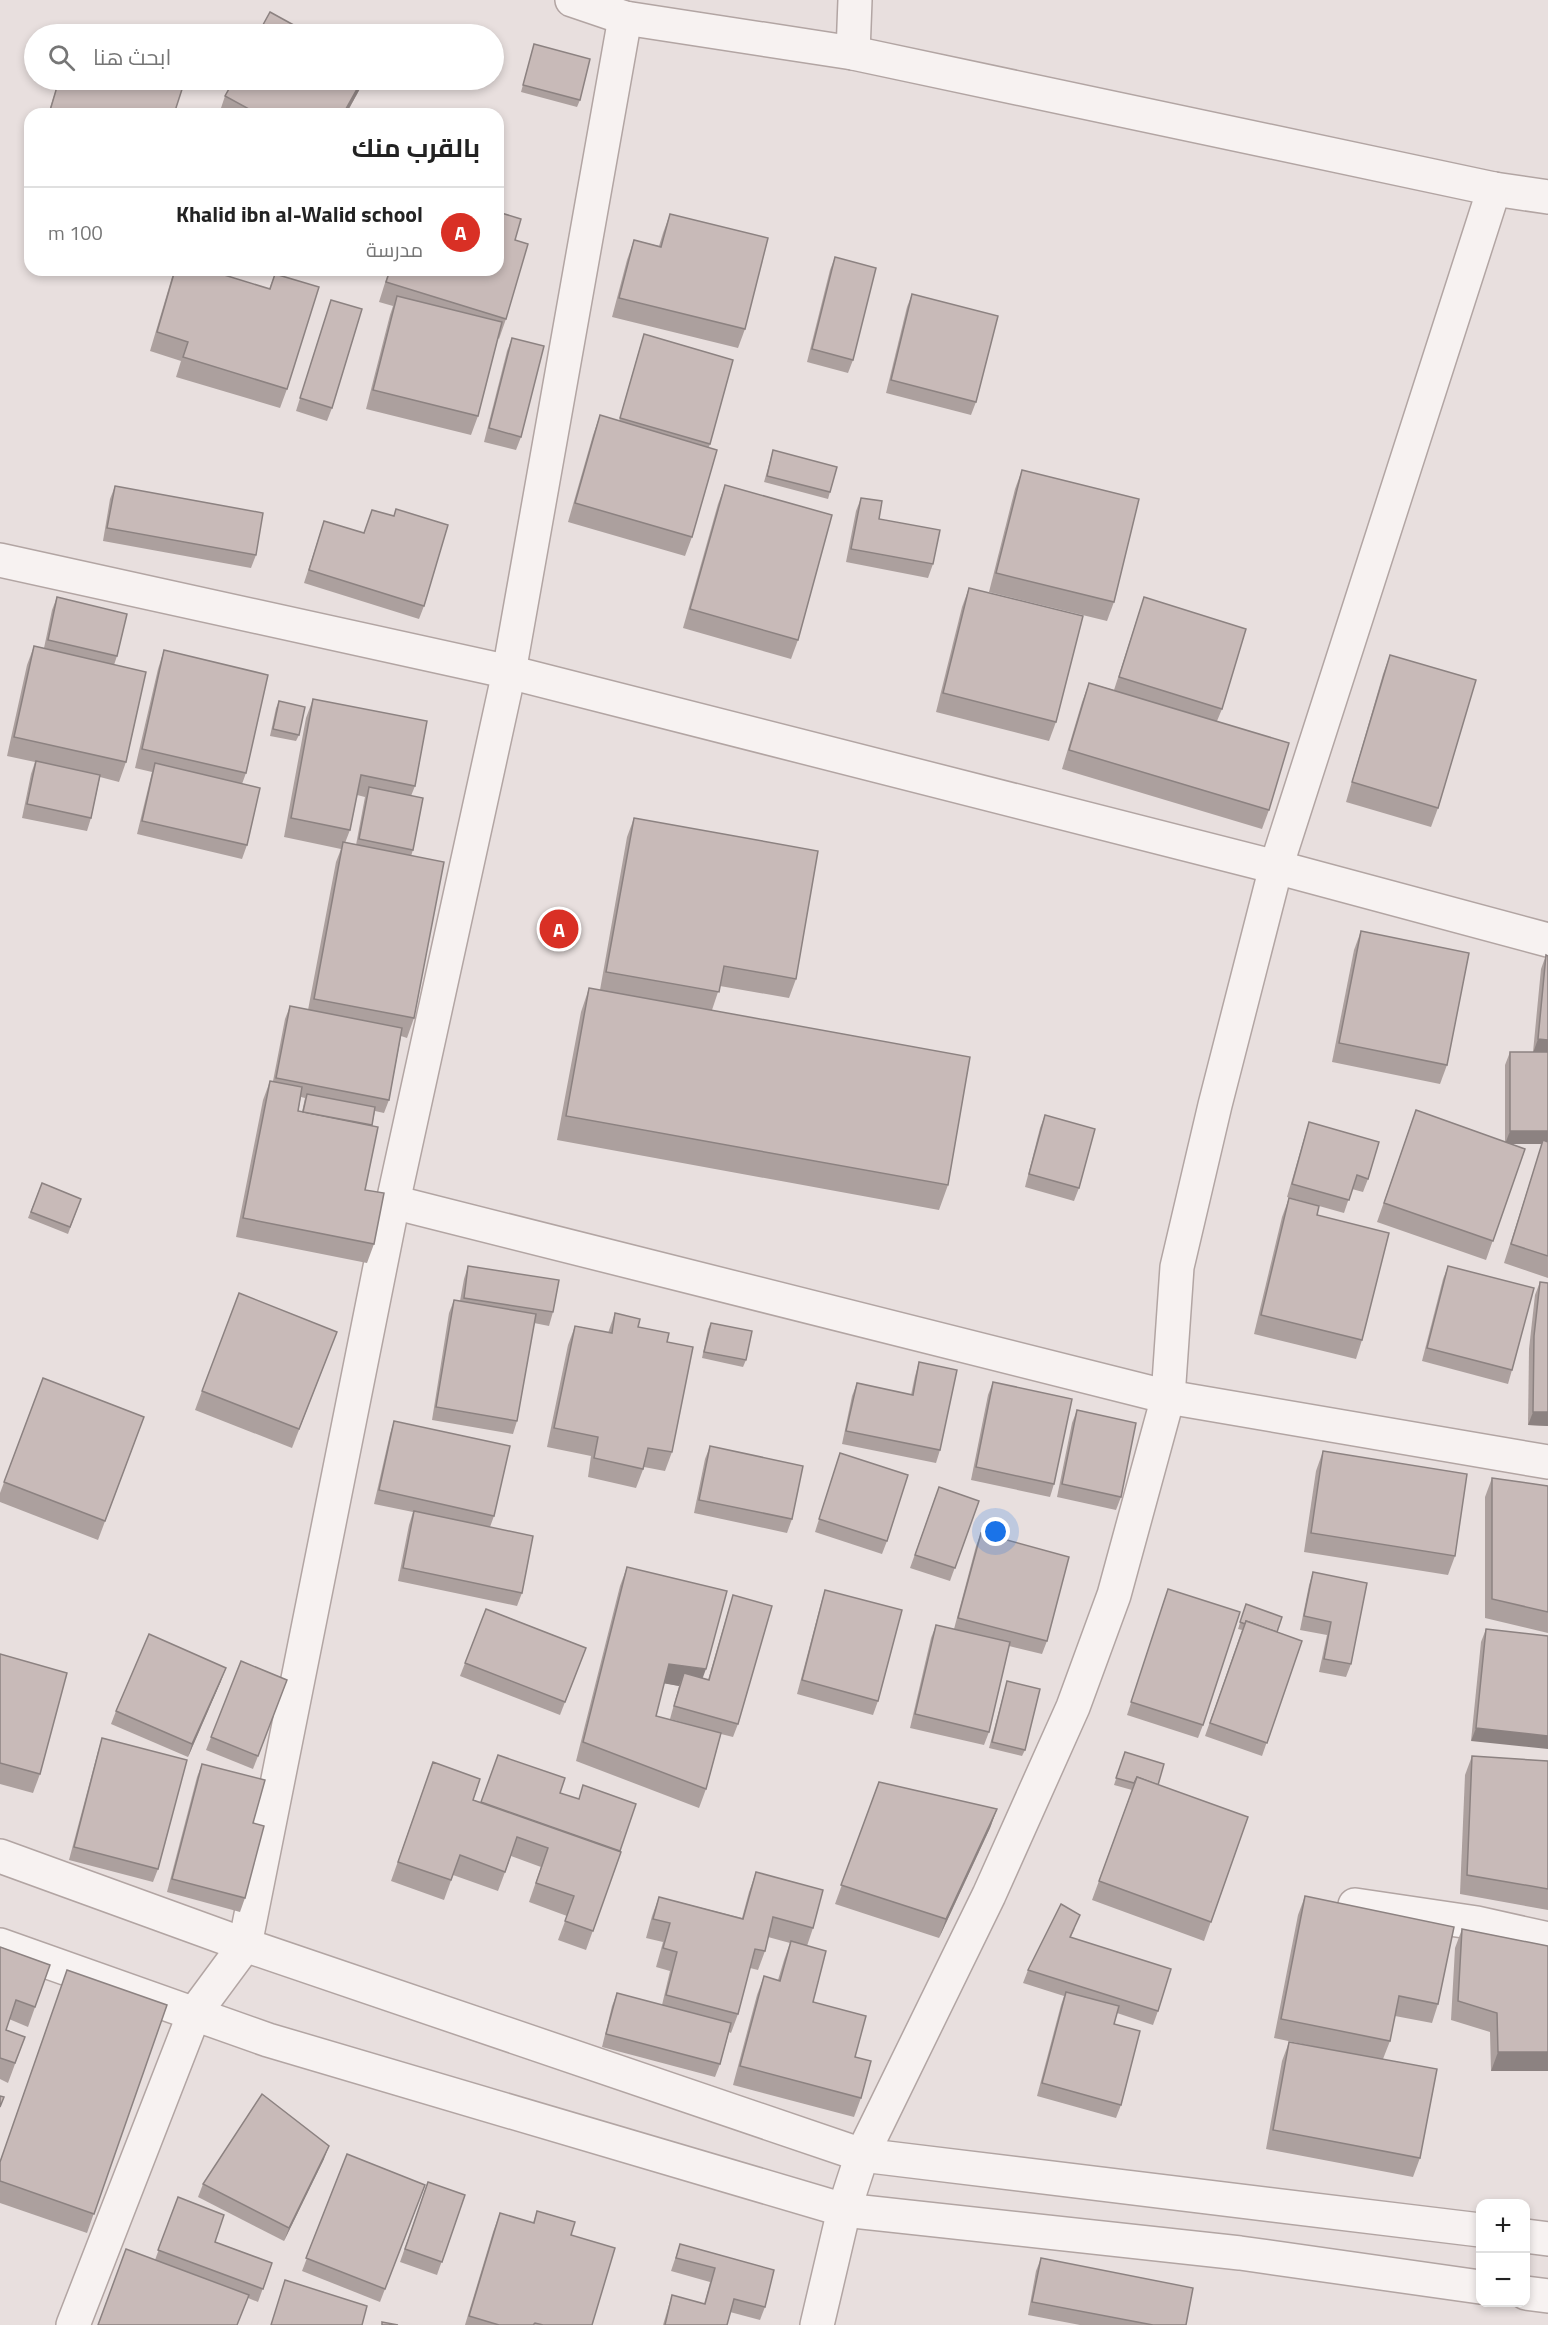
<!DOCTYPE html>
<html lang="ar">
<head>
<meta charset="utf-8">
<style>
	:root { --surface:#fff; --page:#f6f6f6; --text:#222; --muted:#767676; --line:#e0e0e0; --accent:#d93025 }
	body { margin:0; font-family:"Titillium Web",Cairo,sans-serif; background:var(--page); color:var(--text); direction:rtl }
	.controls { position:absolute; right:18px; bottom:18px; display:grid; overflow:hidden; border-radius:12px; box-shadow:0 3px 9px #0003 }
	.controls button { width:54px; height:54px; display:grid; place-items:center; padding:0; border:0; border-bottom:2px solid var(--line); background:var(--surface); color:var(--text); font:30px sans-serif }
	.you { position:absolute; left:996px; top:1532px; width:21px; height:21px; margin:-15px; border:4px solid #fff; border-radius:50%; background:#1a73e8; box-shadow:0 0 0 9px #1a73e833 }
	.badge { display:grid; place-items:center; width:39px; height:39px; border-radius:50%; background:var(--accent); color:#fff; font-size:20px; font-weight:700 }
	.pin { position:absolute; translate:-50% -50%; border:3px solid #fff; box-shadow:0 2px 6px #0006 }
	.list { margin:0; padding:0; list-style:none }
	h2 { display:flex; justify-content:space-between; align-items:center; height:78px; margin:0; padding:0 24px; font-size:26px }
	h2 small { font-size:20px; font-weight:400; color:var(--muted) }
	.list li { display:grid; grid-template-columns:39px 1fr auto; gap:18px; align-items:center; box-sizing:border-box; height:90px; padding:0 24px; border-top:2px solid var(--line) }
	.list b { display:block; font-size:22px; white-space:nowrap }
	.list p { margin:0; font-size:20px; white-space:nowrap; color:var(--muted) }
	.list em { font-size:20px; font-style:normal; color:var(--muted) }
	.icon { flex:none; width:33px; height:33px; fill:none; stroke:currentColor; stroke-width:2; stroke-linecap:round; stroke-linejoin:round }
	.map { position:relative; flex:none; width:1548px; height:2325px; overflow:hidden; direction:ltr }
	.search { position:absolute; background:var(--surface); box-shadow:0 3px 9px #0003; left:24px; top:24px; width:480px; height:66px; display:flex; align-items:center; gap:15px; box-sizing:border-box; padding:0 21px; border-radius:33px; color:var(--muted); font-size:22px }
	.panel { position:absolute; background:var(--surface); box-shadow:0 3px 9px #0003; left:24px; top:108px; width:480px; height:168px; border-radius:18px; direction:rtl }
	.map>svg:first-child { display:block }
</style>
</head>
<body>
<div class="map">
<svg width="1548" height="2325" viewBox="0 0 1548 2325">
	<rect width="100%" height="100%" fill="#e8dfde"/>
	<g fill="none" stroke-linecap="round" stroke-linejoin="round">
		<g stroke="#b2a5a3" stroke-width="36">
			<g id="minor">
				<polyline points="572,0 625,18 853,53 1494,189 1548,197"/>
				<polyline points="853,53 855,0"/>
				<polyline points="0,560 509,672 1276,867 1548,940"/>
				<polyline points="393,1202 1168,1397 1548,1462"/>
				<polyline points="0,1856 245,1945 862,2155 1480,2230"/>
				<polyline points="1355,1905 1477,1923 1548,1939"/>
				<polyline points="0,1945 268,2040 844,2210 1240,2253 1480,2287"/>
				<polyline points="1526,2236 1548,2239"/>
				<polyline points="1526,2293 1548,2296"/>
				<polyline points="73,2325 194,2014 245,1945 393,1202 509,672 625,18"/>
				<polyline points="817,2325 844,2210 862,2155 989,1895 1073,1707 1114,1595 1168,1397 1177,1267 1215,1105 1276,867 1494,189"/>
			</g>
		</g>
		<use href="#minor" stroke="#f7f2f1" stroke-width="33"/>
	</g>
	<g fill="#aca09e" fill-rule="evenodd">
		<polygon points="534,44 580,100 577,107 521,92"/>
		<polygon points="59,80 185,80 174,114 48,114"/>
		<polygon points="234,80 364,80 362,85 346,114 219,114 225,96"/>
		<polygon points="670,214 745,329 738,348 612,317 627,260 634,240 659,246 663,233"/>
		<polygon points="515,240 506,319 499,339 498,338 478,416 471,435 366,409 390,315 393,306 379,302 389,270 498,270"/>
		<polygon points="835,257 853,360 848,373 807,362 830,270"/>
		<polygon points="174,270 223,270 221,274 269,289 275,274 287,389 280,408 176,377 181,361 150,351"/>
		<polygon points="912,294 976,402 971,415 886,393 907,307"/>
		<polygon points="331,300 332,408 327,421 296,411"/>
		<polygon points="644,334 733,360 709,447 692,537 685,556 568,522 593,435 600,415 619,421 640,347"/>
		<polygon points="512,338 521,437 516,450 484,442 507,351"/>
		<polygon points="773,450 830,492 828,499 764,482"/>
		<polygon points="1022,470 1114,602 1107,621 989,592 1015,489"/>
		<polygon points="725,485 798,640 791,659 683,628 718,504"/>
		<polygon points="115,486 256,555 251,568 103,541 110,499"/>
		<polygon points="861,498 879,519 933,564 928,578 846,562 856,511"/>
		<polygon points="372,510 424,606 419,619 304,583 324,521 364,533"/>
		<polygon points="969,588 1056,722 1049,741 936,712 962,607"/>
		<polygon points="57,597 117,656 114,665 126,762 119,782 100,777 91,818 87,831 22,818 31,774 35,762 7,756 27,665 34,646 44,648 52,610"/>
		<polygon points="1144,597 1222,709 1217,721 1269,810 1262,829 1062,769 1082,702 1089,683 1114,690"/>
		<polygon points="164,650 246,773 242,784 247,845 242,859 137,834 152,772 135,768 158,669"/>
		<polygon points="1390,655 1438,808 1431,827 1346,802 1383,674"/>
		<path d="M 313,699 L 415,786 L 411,796 L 413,850 L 411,856 L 414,1018 L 407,1038 L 401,1036 L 389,1100 L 384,1113 L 375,1111 L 372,1125 L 365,1190 L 374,1244 L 367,1263 L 236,1237 L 263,1100 L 270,1081 L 273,1081 L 285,1019 L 290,1006 L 308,1010 L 336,862 L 341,849 L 284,837 L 306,718 ZM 357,795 L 365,797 L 356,845 L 345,843 L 350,830 ZM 301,1097 L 305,1098 L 302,1112 L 298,1111 Z"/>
		<polygon points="279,701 299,735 296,741 270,736 276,708"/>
		<polygon points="634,818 796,979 789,998 720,986 712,1010 948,1185 939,1210 557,1140 581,1012 589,988 600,990 627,837"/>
		<polygon points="1361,931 1447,1065 1440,1084 1332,1062 1354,950"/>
		<polygon points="1546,955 1548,956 1548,1278 1504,1263 1542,1144 1511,1144 1525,1149 1486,1260 1377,1222 1416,1110 1505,1142 1505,1065 1510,1052 1533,1052 1541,969"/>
		<polygon points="1045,1115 1079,1188 1074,1201 1025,1187 1040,1128"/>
		<polygon points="1309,1122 1368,1179 1363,1192 1352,1189 1344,1213 1287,1197 1305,1135"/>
		<polygon points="42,1183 81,1199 68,1234 28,1218"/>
		<polygon points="1289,1198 1317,1215 1362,1340 1356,1359 1254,1334 1282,1217"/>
		<polygon points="468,1266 553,1312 549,1326 534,1323 517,1421 513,1434 432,1420 449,1313 454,1300 460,1301 464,1279"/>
		<polygon points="1448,1266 1512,1370 1508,1384 1422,1361 1443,1279"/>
		<polygon points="1540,1282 1548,1426 1528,1425 1529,1349 1535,1295"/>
		<polygon points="615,1313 638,1327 667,1342 672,1452 665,1471 644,1467 636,1488 588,1477 591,1456 547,1447 568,1345 575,1326 608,1333"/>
		<polygon points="711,1323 746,1360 743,1367 702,1358 708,1329"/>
		<polygon points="337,1332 292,1448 195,1410 202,1391"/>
		<polygon points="919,1362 940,1450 936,1463 842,1444 852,1396 857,1383 911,1395 915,1376"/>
		<polygon points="43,1378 144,1417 98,1540 0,1502 0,1493"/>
		<polygon points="993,1382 1054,1484 1050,1497 971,1480 988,1395"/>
		<polygon points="1077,1410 1121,1497 1116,1510 1057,1497 1072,1423"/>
		<polygon points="394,1421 494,1516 490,1527 522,1593 517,1606 398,1581 409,1525 413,1512 374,1504 390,1434"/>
		<polygon points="710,1446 792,1519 787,1533 694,1513 705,1459"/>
		<polygon points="1323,1451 1455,1556 1448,1575 1304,1552 1316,1471"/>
		<polygon points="840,1453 887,1541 882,1554 815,1532"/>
		<polygon points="1492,1478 1548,1486 1548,1633 1485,1618 1485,1497"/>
		<polygon points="939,1487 979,1501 950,1581 910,1568"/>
		<polygon points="981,1533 1047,1641 1042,1654 1009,1646 989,1732 984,1745 910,1728 931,1638 936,1625 954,1629 976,1546"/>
		<path d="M 627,1567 L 703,1679 L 708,1680 L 729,1608 L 733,1595 L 738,1724 L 733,1737 L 721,1734 L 706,1789 L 699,1808 L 576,1761 L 620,1586 ZM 664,1683 L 679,1686 L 670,1719 L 692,1725 L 656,1716 Z"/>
		<polygon points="1313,1572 1351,1664 1346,1677 1319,1672 1327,1635 1300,1630 1309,1585"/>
		<polygon points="1168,1589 1203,1725 1198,1738 1127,1715"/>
		<polygon points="825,1590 878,1701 873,1715 797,1694 821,1603"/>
		<polygon points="1246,1604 1277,1632 1302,1641 1262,1756 1205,1736 1242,1630 1238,1629"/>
		<polygon points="486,1609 586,1648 560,1715 460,1676"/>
		<polygon points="1486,1629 1548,1636 1471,1741 1481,1642"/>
		<polygon points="0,1654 40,1774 33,1793 0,1784"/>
		<polygon points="241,1661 287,1680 253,1769 206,1750"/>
		<polygon points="221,1681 188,1757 111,1724 116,1711"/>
		<polygon points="1007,1681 1025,1750 1022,1756 989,1748"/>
		<polygon points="102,1738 158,1869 153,1882 69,1860 98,1751"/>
		<polygon points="1125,1752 1158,1785 1248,1817 1204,1941 1092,1900 1132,1790 1114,1785"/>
		<polygon points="1472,1756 1548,1761 1548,1910 1460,1894 1465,1775"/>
		<polygon points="433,1762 473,1800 480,1802 560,1793 621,1852 586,1950 558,1940 567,1916 529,1902 541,1867 511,1856 498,1891 453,1875 444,1900 391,1881"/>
		<polygon points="202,1764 253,1823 245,1898 240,1912 167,1892 197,1777"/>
		<polygon points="879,1782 997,1809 990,1828 939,1938 835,1904"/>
		<polygon points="756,1872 813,1928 807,1946 813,2002 855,2057 861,2098 854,2117 733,2085 757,1995 764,1976 778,1980 784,1960 790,1943 768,1937 765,1951 758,1970 750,1968 738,2014 731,2033 729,2032 720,2064 715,2077 602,2047 612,2006 617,1993 662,2005 670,1971 656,1967 663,1942 646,1938 652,1916 659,1897 742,1918 749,1892"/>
		<polygon points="1305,1896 1438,2004 1432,2023 1395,2016 1390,2041 1383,2059 1420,2158 1413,2177 1266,2149 1282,2061 1289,2042 1326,2049 1274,2038 1298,1915"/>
		<polygon points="1075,1928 1071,1937 1158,2011 1153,2025 1117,2013 1114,2024 1121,2105 1116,2118 1037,2096 1061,2005 1064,1996 1023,1983 1028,1970"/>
		<polygon points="1462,1929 1548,1946 1548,2071 1491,2071 1490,2032 1451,2020 1455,1948"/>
		<polygon points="0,1947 50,1965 28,2027 9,2019 6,2030 25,2037 8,2083 0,2079"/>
		<polygon points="167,2005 87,2233 0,2203 0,2161"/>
		<polygon points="347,2154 425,2185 380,2302 302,2271"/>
		<polygon points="324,2159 284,2241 198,2197 203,2184"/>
		<polygon points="428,2182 465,2195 437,2275 400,2262"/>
		<polygon points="178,2197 215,2242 272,2263 258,2302 155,2260"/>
		<polygon points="537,2211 571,2235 592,2325 465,2325 493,2232 500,2213 533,2223"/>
		<polygon points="680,2244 774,2270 765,2307 760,2320 730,2312 727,2325 663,2325 668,2308 672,2295 704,2304 710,2282 671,2271"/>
		<polygon points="1041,2258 1186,2325 1080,2325 1028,2315 1036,2271"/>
	</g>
	<g fill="#8c8281">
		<polygon points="362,80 364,80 362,85 346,114 343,114"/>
		<polygon points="1538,1039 1548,1040 1548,1054 1533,1053"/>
		<polygon points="1510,1131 1548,1131 1548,1144 1505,1144"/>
		<polygon points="1533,1412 1548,1412 1548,1426 1528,1425"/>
		<polygon points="669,1664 706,1669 699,1688 684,1673 679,1686 662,1683"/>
		<polygon points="226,1668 221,1681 188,1757 192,1744"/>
		<polygon points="1476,1728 1548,1736 1548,1749 1471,1741"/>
		<polygon points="997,1809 990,1828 939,1938 946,1919"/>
		<polygon points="1498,2052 1548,2052 1548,2071 1491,2071"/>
		<polygon points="329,2146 324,2159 284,2241 289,2228"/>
	</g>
	<g fill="#c8bab8" stroke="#8c8281" stroke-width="1.5">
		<polygon points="270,12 310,34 258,34"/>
		<polygon points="534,44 590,59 580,100 523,85"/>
		<polygon points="59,80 185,80 174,114 49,114"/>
		<polygon points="234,80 362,80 343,114 258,114 225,96"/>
		<polygon points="498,212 521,219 515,240 528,244 506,319 386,282 390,270 498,270"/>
		<polygon points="670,214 768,238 745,329 619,298 634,240 661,247"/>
		<polygon points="835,257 876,268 853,360 812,349"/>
		<polygon points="175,270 223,270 221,274 270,289 275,274 319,287 287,389 183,357 188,342 157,332"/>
		<polygon points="912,294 998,316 976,402 891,380"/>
		<polygon points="397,296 502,322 478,416 373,390"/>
		<polygon points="331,300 362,309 332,408 300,398"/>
		<polygon points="644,334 733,360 710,444 620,418"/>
		<polygon points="512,338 544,346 521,437 489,428"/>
		<polygon points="600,415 717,450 692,537 575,503"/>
		<polygon points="773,450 837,467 830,492 767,476"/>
		<polygon points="1022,470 1139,499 1114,602 996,573"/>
		<polygon points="725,485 832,515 798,640 690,609"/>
		<polygon points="115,486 263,513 256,555 107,528"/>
		<polygon points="861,498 882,501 879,519 940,530 933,564 851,549"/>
		<polygon points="396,509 448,525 424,606 309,570 324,521 364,533 372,510 394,516"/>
		<polygon points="969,588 1083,616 1056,722 943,693"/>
		<polygon points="57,597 127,614 117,656 48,640"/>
		<polygon points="1144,597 1246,629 1222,709 1119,677"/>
		<polygon points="34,646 146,672 126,762 14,737"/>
		<polygon points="164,650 268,675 246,773 142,749"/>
		<polygon points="1390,655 1476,680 1438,808 1352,782"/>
		<polygon points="1089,683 1289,743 1269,810 1069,750"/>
		<polygon points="313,699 427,721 415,786 361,775 350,830 291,818"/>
		<polygon points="279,701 305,707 299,735 273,729"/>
		<polygon points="36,761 100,775 91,818 27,804"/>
		<polygon points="155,763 260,788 247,845 142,821"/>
		<polygon points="369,787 423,798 413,850 359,839"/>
		<polygon points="634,818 818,851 796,979 724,966 719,992 606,972"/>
		<polygon points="343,842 444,862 414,1018 314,999"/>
		<polygon points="1361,931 1469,953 1447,1065 1339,1043"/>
		<polygon points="1546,955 1548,956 1548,1040 1538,1039"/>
		<polygon points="589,988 970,1057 948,1185 566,1116"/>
		<polygon points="290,1006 402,1028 389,1100 276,1078"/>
		<rect x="1510" y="1052" width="38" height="79"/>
		<polygon points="270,1081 302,1087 298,1111 378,1127 365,1190 384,1193 374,1244 243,1218"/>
		<polygon points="307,1094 375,1107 372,1125 303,1112"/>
		<polygon points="1416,1110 1525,1149 1493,1241 1384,1203"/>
		<polygon points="1045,1115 1095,1129 1079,1188 1029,1174"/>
		<polygon points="1309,1122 1379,1142 1368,1179 1357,1175 1349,1200 1292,1184"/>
		<polygon points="1543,1140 1548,1142 1548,1256 1511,1244"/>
		<polygon points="42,1183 81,1199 70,1227 31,1212"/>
		<polygon points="1289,1198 1319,1206 1317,1215 1389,1233 1362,1340 1261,1315"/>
		<polygon points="468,1266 559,1280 553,1312 464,1298"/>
		<polygon points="1448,1266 1534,1288 1512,1370 1427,1348"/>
		<polygon points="1540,1282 1548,1283 1548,1412 1533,1412 1534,1336"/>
		<polygon points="239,1293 337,1332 299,1429 202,1391"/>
		<polygon points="454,1300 536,1314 517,1421 436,1407"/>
		<polygon points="615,1313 640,1319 638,1327 669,1333 667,1342 693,1347 672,1452 648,1448 643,1469 594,1458 598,1437 554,1428 575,1326 612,1333"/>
		<polygon points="711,1323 752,1331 746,1360 704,1352"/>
		<polygon points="919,1362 957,1370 940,1450 846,1431 857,1383 913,1395"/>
		<polygon points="43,1378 144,1417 105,1521 4,1482"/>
		<polygon points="993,1382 1072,1399 1054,1484 976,1467"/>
		<polygon points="1077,1410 1136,1423 1121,1497 1062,1484"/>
		<polygon points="394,1421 510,1446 494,1516 379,1490"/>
		<polygon points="710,1446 803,1466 792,1519 699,1500"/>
		<polygon points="1323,1451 1467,1474 1455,1556 1311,1533"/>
		<polygon points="840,1453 908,1475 887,1541 819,1519"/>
		<polygon points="1492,1478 1548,1486 1548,1612 1492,1599"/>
		<polygon points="939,1487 979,1501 955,1568 915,1555"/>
		<polygon points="414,1511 533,1536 522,1593 403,1568"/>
		<polygon points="981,1533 1069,1557 1047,1641 958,1618"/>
		<polygon points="627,1567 727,1591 706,1669 669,1664 656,1716 721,1733 706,1789 583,1742"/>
		<polygon points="1313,1572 1367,1583 1351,1664 1324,1659 1331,1622 1304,1616"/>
		<polygon points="1168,1589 1240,1612 1203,1725 1131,1702"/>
		<polygon points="825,1590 902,1610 878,1701 802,1680"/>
		<polygon points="733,1595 772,1606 738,1724 674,1706 684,1673 709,1680"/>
		<polygon points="1246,1604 1282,1617 1277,1632 1246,1621 1245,1624 1240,1622"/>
		<polygon points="486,1609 586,1648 565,1702 465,1663"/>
		<polygon points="1246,1621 1302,1641 1267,1743 1210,1723"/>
		<polygon points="936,1625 1010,1642 989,1732 915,1714"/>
		<polygon points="1486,1629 1548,1636 1548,1736 1476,1728"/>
		<polygon points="149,1634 226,1668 192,1744 116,1711"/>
		<polygon points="0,1654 67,1673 40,1774 0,1763"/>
		<polygon points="241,1661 287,1680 258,1756 211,1737"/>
		<polygon points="1007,1681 1040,1689 1025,1750 992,1742"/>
		<polygon points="102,1738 187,1760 158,1869 74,1847"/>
		<polygon points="1125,1752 1164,1764 1158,1785 1137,1777 1134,1783 1116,1778"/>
		<polygon points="498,1755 565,1778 560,1793 579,1799 583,1785 636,1804 620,1851 481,1802"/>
		<polygon points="1472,1756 1548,1761 1548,1889 1467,1875"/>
		<polygon points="433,1762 480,1779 473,1800 621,1852 593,1931 565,1921 574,1896 536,1883 548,1848 517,1837 505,1872 460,1855 451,1880 398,1862"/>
		<polygon points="202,1764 265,1780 253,1823 264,1826 245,1898 172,1879"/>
		<polygon points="1137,1777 1248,1817 1211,1922 1099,1881"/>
		<polygon points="879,1782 997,1809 946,1919 841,1885"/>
		<polygon points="756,1872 823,1890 813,1928 773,1917 765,1951 755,1949 738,2014 666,1995 677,1952 663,1948 670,1923 653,1919 659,1897 743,1919"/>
		<polygon points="1305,1896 1454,1927 1438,2004 1399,1996 1390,2041 1281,2019"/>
		<polygon points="1061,1904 1080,1915 1070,1937 1171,1969 1158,2011 1028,1970"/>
		<polygon points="1462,1929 1548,1946 1548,2052 1498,2052 1497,2013 1458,2001"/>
		<polygon points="791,1941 826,1951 813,2002 866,2016 855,2057 871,2061 861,2098 740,2066 764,1976 780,1981"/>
		<polygon points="0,1947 50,1965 35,2007 16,2000 6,2030 25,2037 15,2063 0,2058"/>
		<polygon points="67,1970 167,2005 94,2214 0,2181 0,2162"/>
		<polygon points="1066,1992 1119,2006 1114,2024 1140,2031 1121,2105 1042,2083"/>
		<polygon points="617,1993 731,2023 720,2064 606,2034"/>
		<polygon points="1289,2042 1437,2069 1420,2158 1273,2130"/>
		<polygon points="262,2094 329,2146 289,2228 203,2184"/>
		<polygon points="0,2096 4,2097 0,2107"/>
		<polygon points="347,2154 425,2185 385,2289 306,2258"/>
		<polygon points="428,2182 465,2195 442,2262 405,2249"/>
		<polygon points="178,2197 224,2215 215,2242 272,2263 263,2289 158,2250"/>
		<polygon points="537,2211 575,2222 571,2235 615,2248 592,2325 543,2325 535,2323 533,2325 499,2325 469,2316 500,2213 534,2223"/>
		<polygon points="680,2244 774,2270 765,2307 734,2299 727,2325 665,2325 672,2295 705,2304 715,2268 676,2258"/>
		<polygon points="126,2249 249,2295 237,2325 98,2325"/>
		<polygon points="1041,2258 1193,2288 1186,2325 1153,2325 1032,2302"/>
		<polygon points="285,2280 367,2306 362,2325 271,2325"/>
		<polygon points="382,2322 398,2325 382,2325"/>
	</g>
</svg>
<div class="controls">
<button>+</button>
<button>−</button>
</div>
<div class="you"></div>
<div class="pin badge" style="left:559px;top:929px">A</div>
<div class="search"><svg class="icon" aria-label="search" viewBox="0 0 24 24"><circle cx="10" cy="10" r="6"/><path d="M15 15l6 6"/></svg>ابحث هنا</div>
<section class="panel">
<h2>بالقرب منك<small></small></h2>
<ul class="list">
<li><span class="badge">A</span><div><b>Khalid ibn al-Walid school</b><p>مدرسة</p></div><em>100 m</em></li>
</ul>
</section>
</div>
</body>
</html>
